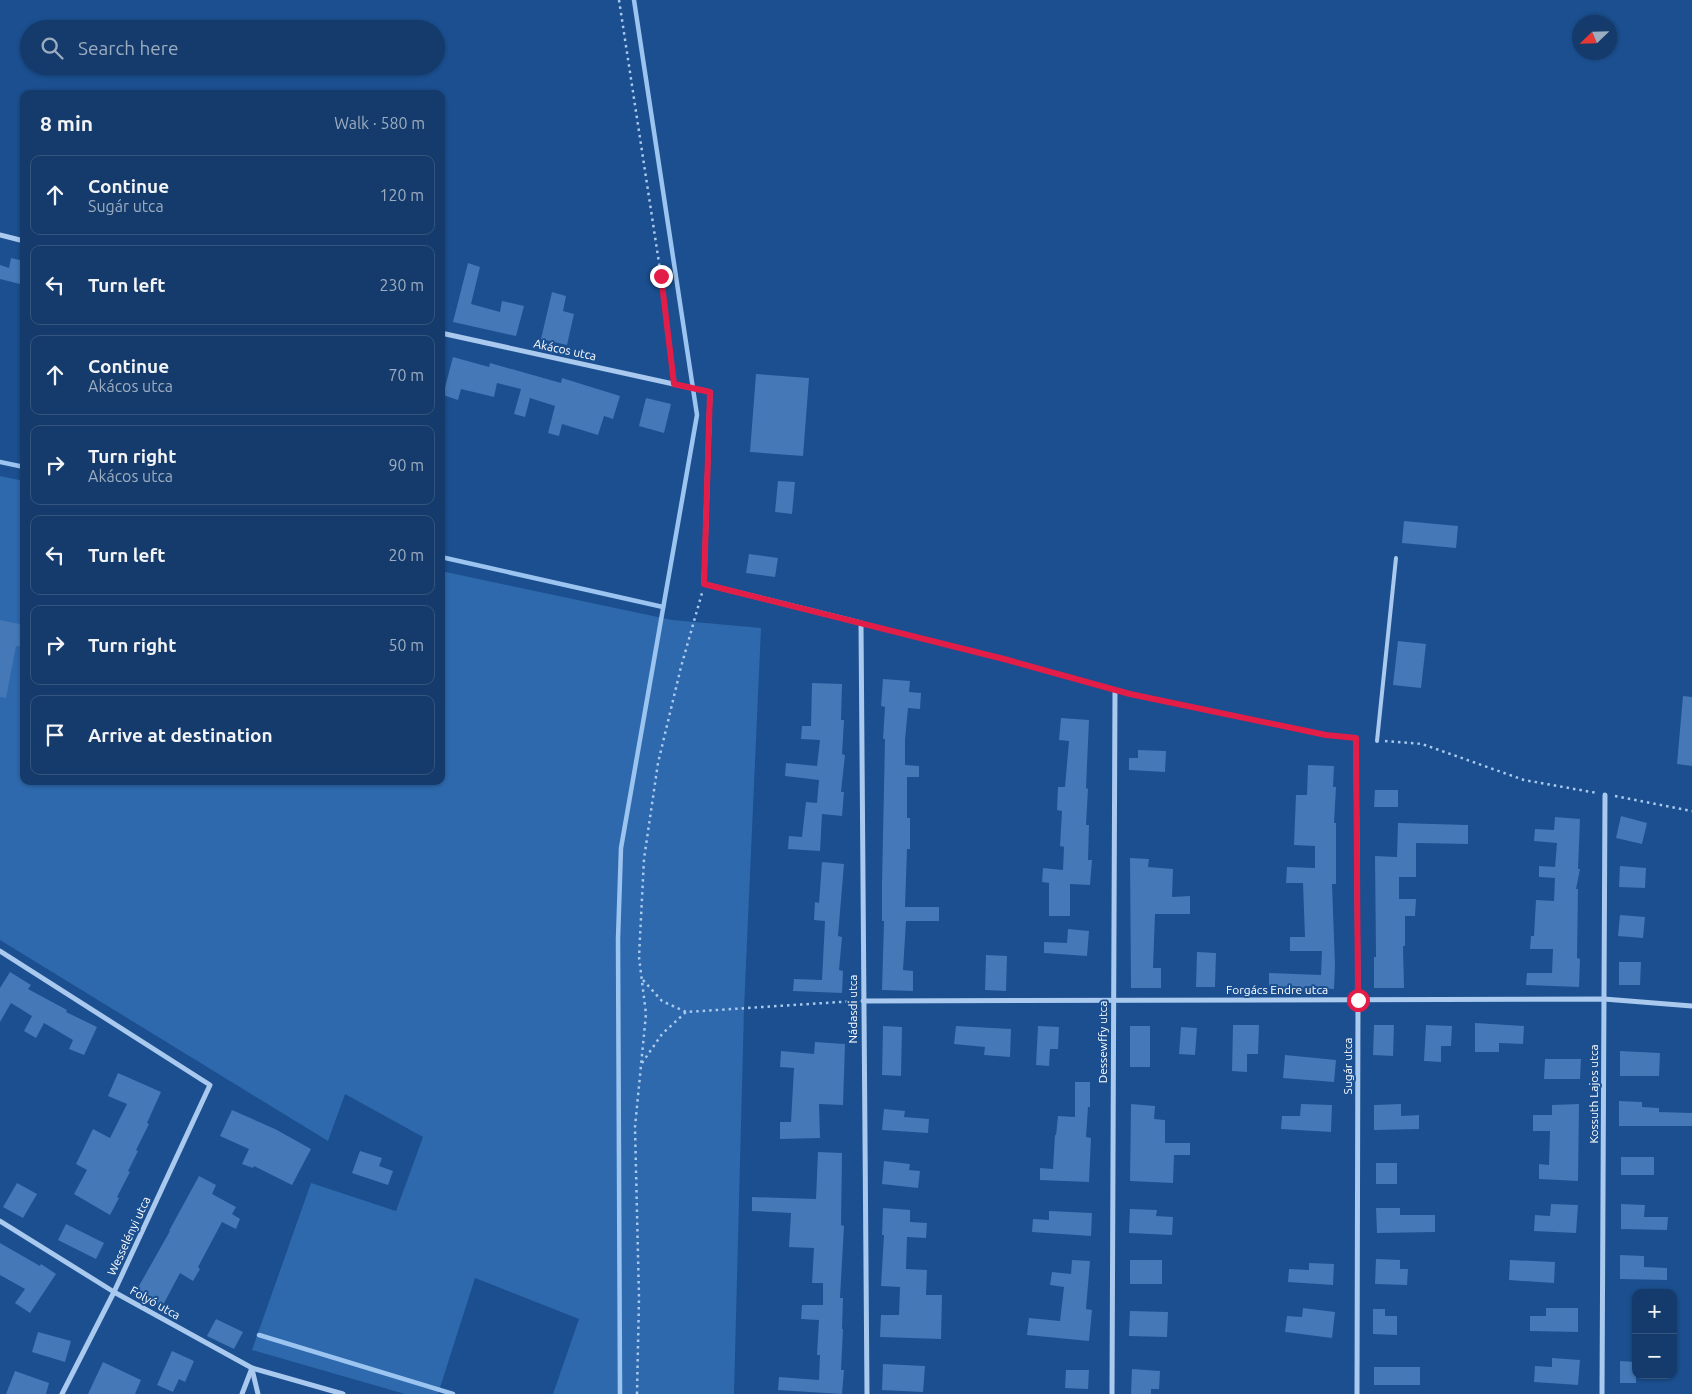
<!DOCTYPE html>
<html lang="en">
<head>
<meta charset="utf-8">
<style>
	:root { --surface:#143b6b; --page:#1d4271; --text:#f1f3f6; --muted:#9dadc1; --line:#33557e }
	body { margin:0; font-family:Ubuntu,sans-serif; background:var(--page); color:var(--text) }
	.controls { position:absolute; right:15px; bottom:15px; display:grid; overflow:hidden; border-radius:10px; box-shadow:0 1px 4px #0004 }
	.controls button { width:45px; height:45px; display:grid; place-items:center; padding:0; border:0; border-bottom:1px solid var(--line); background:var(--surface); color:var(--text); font:25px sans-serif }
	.compass { position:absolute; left:1572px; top:15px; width:45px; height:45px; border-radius:50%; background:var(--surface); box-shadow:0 1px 4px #0004; rotate:247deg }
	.stop { position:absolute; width:15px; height:15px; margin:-11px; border:4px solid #e11d48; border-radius:50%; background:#fff }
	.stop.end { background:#e11d48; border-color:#fff; box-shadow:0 1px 5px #0008 }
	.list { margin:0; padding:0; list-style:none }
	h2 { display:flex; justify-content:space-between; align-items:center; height:65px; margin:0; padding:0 20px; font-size:21px }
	h2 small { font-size:16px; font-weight:400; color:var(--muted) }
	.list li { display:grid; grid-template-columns:32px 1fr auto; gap:15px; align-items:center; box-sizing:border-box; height:80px; margin:0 10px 10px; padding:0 10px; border:1px solid var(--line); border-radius:10px }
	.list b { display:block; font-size:19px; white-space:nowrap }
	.list p { margin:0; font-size:16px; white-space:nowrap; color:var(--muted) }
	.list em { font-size:16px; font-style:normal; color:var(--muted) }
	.icon { flex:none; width:28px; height:28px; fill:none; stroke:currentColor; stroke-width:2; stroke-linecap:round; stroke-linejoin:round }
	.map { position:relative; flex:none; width:1692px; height:1394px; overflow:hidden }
	.search { position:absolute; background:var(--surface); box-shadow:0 1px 4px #0004; left:20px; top:20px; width:425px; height:55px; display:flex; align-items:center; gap:12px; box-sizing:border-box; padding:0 18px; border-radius:28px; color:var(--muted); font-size:19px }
	.panel { position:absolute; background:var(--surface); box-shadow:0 1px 4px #0004; left:20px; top:90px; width:425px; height:695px; border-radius:10px }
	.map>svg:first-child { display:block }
</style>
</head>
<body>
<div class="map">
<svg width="1692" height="1394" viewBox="0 0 1692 1394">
	<rect width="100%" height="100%" fill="#1b4f8f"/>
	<polygon fill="#2e69ad" points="0,476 24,481 24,781 441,781 441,571 672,620 761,628 744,1009 734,1394 553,1394 579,1319 475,1278 438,1394 405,1394 252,1350 311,1183 396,1211 423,1137 345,1094 328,1141 0,940"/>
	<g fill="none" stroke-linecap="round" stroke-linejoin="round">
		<g stroke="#9cc4f0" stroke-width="4.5">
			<polyline points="0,462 24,467"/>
			<polyline points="441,557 663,607"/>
			<polyline points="259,1335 453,1394"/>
			<polyline points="620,1394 618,939 621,848 697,415 634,0"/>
		</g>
	</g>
	<g fill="#4478b7">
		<polygon points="11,258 24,261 24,285 0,279 0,265 9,268"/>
		<polygon points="468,263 480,267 471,304 500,312 502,301 524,306 516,336 453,322"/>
		<polygon points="552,292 566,296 563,311 574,314 567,345 541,339"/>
		<polygon points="453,357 489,367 490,363 561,383 562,378 620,396 613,419 604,416 598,435 562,424 559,436 548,433 555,406 530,398 525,417 514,414 521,389 497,383 494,397 461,389 458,400 443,395"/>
		<polygon points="756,374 809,378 803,456 750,452"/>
		<polygon points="646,398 671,404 664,433 639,426"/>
		<polygon points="778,481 795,482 792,514 775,512"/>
		<polygon points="1404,521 1458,526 1456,548 1402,543"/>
		<polygon points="749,554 778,558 775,577 746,573"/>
		<polygon points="0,620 24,625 24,647 16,646 6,698 0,697"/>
		<polygon points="1398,641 1426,644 1421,688 1393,685"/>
		<polygon points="883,679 910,681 909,692 921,693 920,709 908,708 905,740 905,765 919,766 919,777 907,777 907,818 910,818 910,849 907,849 905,907 939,907 939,921 906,921 903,970 913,971 913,991 882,990 884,921 882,921 882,884 885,739 883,739 885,707 881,706"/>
		<polygon points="812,683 842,684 841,720 844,720 842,754 845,755 841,792 844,792 842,816 822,814 820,851 788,849 789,836 802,837 806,802 817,803 819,780 785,776 786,763 817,766 820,740 801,739 802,726 811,726"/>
		<polygon points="1683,696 1692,697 1692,766 1677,764"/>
		<polygon points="1061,718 1089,720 1086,788 1088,789 1086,825 1089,825 1088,860 1092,860 1090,885 1070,884 1070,916 1049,916 1049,883 1042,882 1043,868 1063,870 1064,847 1060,846 1062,811 1057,810 1058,787 1065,787 1069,741 1059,740"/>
		<polygon points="1138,750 1166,751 1165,772 1129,770 1129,758 1138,758"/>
		<polygon points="1308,765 1334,766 1333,787 1336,787 1334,823 1336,823 1336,884 1332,884 1335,965 1334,989 1269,986 1269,973 1321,975 1322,951 1290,951 1290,937 1305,937 1303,883 1286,883 1287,867 1315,868 1315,846 1294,845 1296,795 1307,795"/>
		<polygon points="1375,790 1398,790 1398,807 1374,807"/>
		<polygon points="1621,816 1647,823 1642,844 1616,838"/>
		<polygon points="1555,817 1580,819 1578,869 1580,869 1576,889 1578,889 1577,958 1580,959 1579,987 1526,985 1527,973 1552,973 1553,949 1530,949 1531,936 1534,936 1536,900 1554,901 1555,878 1539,877 1539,866 1555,867 1557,843 1534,841 1535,829 1554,830"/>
		<polygon points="1398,823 1468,825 1468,844 1416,843 1416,877 1399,877 1399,899 1416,899 1415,916 1405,916 1405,946 1403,946 1404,988 1374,988 1374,957 1376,957 1375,856 1397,857"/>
		<polygon points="1130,858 1149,859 1148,867 1173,869 1172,897 1190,896 1190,914 1155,914 1153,968 1161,968 1161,988 1131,988"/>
		<polygon points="822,862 844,864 838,936 842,937 839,970 843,971 842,993 793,991 794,979 822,980 825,921 814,920 815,902 819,903"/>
		<polygon points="1620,866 1646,868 1645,888 1619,887"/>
		<polygon points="1620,915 1645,917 1643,938 1618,936"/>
		<polygon points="1068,929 1089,931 1087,956 1044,953 1044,942 1067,943"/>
		<polygon points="1197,952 1216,953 1215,987 1196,987"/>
		<polygon points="986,955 1007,956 1006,991 985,990"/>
		<polygon points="1619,962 1641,962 1640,985 1619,985"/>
		<polygon points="10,972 31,985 28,989 67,1010 66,1012 97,1027 84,1055 69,1049 73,1040 44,1023 36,1038 24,1031 32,1016 11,1003 0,1022 0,988"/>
		<polygon points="1475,1023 1524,1026 1523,1044 1499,1043 1499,1052 1475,1052"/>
		<polygon points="1233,1025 1259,1025 1258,1054 1247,1054 1247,1072 1232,1071"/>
		<polygon points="1374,1025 1394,1025 1393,1056 1373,1055"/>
		<polygon points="1426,1025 1452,1026 1451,1046 1441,1046 1441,1062 1424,1061"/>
		<polygon points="883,1026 902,1027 901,1076 882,1075"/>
		<polygon points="956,1026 1011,1029 1010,1057 984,1055 985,1047 954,1044"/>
		<polygon points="1038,1026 1059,1027 1058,1049 1050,1049 1049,1066 1036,1065"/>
		<rect x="1130" y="1026" width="20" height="41"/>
		<polygon points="1181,1027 1197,1028 1195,1055 1179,1054"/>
		<polygon points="815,1042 845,1044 843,1105 819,1104 820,1138 780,1139 780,1122 791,1122 794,1068 780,1067 781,1051 814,1054"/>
		<polygon points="1620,1051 1660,1053 1659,1076 1620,1076"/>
		<polygon points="1285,1055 1336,1060 1334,1082 1283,1078"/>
		<polygon points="1545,1059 1581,1059 1580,1079 1544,1079"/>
		<polygon points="118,1073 161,1092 147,1123 149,1124 136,1150 138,1151 128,1171 130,1172 117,1197 119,1198 110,1215 74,1194 87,1170 76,1164 93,1129 110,1138 127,1104 108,1096"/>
		<polygon points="1075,1082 1090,1082 1090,1107 1088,1107 1086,1137 1091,1138 1089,1182 1040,1180 1040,1168 1053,1169 1055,1135 1056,1135 1058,1116 1075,1117"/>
		<polygon points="1619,1101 1642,1102 1642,1107 1659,1108 1659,1112 1692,1113 1692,1126 1619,1126"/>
		<polygon points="1131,1104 1155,1106 1154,1119 1165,1120 1165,1143 1190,1143 1190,1155 1174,1155 1173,1183 1130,1181"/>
		<polygon points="1301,1104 1332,1105 1331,1132 1281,1129 1282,1116 1300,1116"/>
		<polygon points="1401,1104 1401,1116 1419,1115 1419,1129 1374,1130 1374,1105"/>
		<polygon points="1579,1104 1578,1181 1539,1179 1539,1164 1549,1165 1550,1131 1533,1131 1533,1115 1552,1115 1552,1105"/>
		<polygon points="884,1109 905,1111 904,1117 929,1119 928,1133 882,1130"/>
		<polygon points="232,1110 275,1129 311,1149 292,1185 254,1166 253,1168 242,1164 249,1149 220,1136"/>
		<polygon points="360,1151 382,1158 379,1166 393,1171 388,1185 352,1173"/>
		<polygon points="818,1152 842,1153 841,1225 844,1226 840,1298 843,1298 842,1329 843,1329 841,1370 844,1370 842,1394 778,1390 779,1377 819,1380 820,1355 817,1355 819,1320 801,1319 802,1305 823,1305 823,1283 812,1283 814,1248 789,1247 791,1213 752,1211 752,1197 816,1199"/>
		<rect x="1621" y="1157" width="33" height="18"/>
		<polygon points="884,1161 910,1164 909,1170 920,1171 918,1188 882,1184"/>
		<rect x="1376" y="1163" width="21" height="21"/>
		<polygon points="199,1176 216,1185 212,1194 236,1207 232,1214 240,1219 236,1229 222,1222 198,1267 200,1269 193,1281 180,1273 162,1307 135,1293 170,1231 169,1231"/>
		<polygon points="17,1183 37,1194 23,1218 3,1207"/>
		<polygon points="1551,1204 1578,1205 1576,1233 1534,1231 1535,1215 1550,1216"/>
		<polygon points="1621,1204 1645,1205 1644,1217 1668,1217 1667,1230 1621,1229"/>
		<polygon points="883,1208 910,1210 910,1222 927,1223 926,1238 907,1237 906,1269 927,1270 926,1295 942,1295 941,1339 880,1337 881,1315 899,1315 900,1287 881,1286 884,1235 882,1235"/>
		<polygon points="1376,1208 1400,1208 1400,1215 1435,1215 1435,1232 1377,1233"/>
		<polygon points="1130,1209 1157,1210 1156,1216 1173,1217 1172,1235 1129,1233"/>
		<polygon points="1049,1211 1092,1213 1091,1236 1032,1232 1033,1219 1049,1220"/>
		<polygon points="66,1224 104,1243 96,1259 58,1240"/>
		<polygon points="0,1243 40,1266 41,1264 56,1274 30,1313 15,1303 25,1289 0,1275"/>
		<polygon points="1620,1255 1644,1256 1644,1267 1667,1268 1667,1280 1620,1279"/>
		<polygon points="1376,1259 1400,1260 1400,1269 1408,1269 1407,1285 1375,1284"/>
		<polygon points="1072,1260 1090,1261 1086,1309 1092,1310 1089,1341 1027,1335 1029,1318 1060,1321 1064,1287 1050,1285 1052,1272 1071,1274"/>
		<rect x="1130" y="1260" width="32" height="24"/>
		<polygon points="1510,1260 1555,1262 1554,1283 1509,1280"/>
		<polygon points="1309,1263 1334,1264 1333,1285 1288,1282 1289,1269 1309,1270"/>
		<polygon points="1303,1308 1335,1312 1332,1338 1285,1332 1287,1316 1302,1317"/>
		<polygon points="1546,1308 1578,1308 1578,1332 1530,1331 1530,1316 1546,1316"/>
		<polygon points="1373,1309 1385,1309 1385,1316 1397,1316 1397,1335 1373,1334"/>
		<polygon points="1130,1311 1168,1312 1167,1337 1129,1336"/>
		<polygon points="216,1319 243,1332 234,1349 207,1336"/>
		<polygon points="38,1332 71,1341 65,1362 32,1352"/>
		<polygon points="172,1351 194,1361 185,1382 179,1379 173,1392 157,1385"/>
		<polygon points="1552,1358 1580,1360 1578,1385 1534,1382 1535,1366 1552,1367"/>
		<polygon points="1620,1361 1636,1362 1636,1383 1620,1383"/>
		<polygon points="103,1362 141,1380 135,1394 88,1394"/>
		<polygon points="883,1364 925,1366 923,1392 882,1390"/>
		<rect x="1374" y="1367" width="46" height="18"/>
		<polygon points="1132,1369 1160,1371 1159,1389 1151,1389 1151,1394 1131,1394"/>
		<polygon points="1066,1370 1089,1370 1088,1389 1065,1388"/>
		<polygon points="15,1371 49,1383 46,1394 6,1394"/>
	</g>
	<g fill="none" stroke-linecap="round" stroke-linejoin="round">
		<g stroke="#a9c9ee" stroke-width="2.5" stroke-dasharray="2.5 4" stroke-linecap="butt">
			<polyline points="619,0 661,276 673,375"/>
			<polyline points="871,625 1004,659 1105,687"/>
			<polyline points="1125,692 1326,735 1347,737"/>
			<polyline points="1385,741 1422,744 1524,780 1597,793"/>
			<polyline points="1615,796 1692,811"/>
			<polyline points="643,980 662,1001 686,1012"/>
			<polyline points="642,1063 662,1034 686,1012 855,1001"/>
			<polyline points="637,1394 639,1298 635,1127 646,1014 639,957 644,859 658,763 681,667 702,593"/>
		</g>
		<polyline stroke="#a9c9ee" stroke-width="4" points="1377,741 1396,558"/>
		<g stroke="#a9c9ee" stroke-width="5">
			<polyline points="0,235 24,241"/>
			<polyline points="441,333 710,392 704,584 861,623 867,1394"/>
			<polyline points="1356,738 1358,999 1357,1394"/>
			<polyline points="0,951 210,1085 114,1292 62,1394"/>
			<polyline points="863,1001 1604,999 1692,1006"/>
			<polyline points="0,1221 114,1292 252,1368 343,1394"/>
			<polyline points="252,1369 258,1394"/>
			<polyline points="242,1394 252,1368"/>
			<polyline points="1112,1394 1115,690"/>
			<polyline points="1602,1394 1605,795"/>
		</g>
	</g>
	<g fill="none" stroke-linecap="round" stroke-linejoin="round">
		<polyline stroke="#e11d48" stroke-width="6" points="661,276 674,384 710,392 704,584 1004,659 1130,694 1326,735 1356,738 1358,1000"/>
	</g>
	<g text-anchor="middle" stroke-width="4" stroke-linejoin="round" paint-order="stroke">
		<g font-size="12" fill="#fff" stroke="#1b4f8f">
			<text transform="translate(565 350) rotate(12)" y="4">Akácos utca</text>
			<text x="1277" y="994">Forgács Endre utca</text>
			<text transform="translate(853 1009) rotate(-90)" y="4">Nádasdi utca</text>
			<text transform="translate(1103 1042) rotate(-90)" y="4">Dessewffy utca</text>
			<text transform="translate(1348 1066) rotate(-90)" y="4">Sugár utca</text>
			<text transform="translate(1594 1094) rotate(-90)" y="4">Kossuth Lajos utca</text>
			<text transform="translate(129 1236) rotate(-65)" y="4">Wesselényi utca</text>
			<text transform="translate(155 1303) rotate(29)" y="4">Folyó utca</text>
		</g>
	</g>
</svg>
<div class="controls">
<button>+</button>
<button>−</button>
</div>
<svg class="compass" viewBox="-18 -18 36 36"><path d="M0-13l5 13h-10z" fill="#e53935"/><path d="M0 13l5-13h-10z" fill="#9dadc1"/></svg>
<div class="stop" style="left:1358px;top:1000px"></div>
<div class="stop end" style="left:661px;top:276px"></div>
<div class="search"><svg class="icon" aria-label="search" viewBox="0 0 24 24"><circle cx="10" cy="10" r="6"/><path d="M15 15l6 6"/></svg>Search here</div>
<section class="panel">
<h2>8 min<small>Walk · 580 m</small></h2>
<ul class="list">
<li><svg class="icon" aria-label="ahead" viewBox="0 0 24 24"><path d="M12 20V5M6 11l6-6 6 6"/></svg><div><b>Continue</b><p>Sugár utca</p></div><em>120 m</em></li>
<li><svg class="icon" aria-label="left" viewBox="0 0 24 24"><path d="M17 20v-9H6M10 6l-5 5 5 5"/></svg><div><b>Turn left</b></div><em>230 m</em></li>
<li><svg class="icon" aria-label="ahead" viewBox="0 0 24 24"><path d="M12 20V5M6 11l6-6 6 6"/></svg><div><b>Continue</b><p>Akácos utca</p></div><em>70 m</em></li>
<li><svg class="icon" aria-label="right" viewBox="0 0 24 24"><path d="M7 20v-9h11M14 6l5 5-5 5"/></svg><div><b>Turn right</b><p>Akácos utca</p></div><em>90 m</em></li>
<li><svg class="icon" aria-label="left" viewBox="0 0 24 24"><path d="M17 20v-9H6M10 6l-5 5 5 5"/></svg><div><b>Turn left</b></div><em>20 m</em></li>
<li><svg class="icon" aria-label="right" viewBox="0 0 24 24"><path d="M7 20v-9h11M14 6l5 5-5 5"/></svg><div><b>Turn right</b></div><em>50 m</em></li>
<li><svg class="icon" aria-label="arrive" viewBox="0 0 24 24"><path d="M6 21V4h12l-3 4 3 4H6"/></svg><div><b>Arrive at destination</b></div></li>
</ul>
</section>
</div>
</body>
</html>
